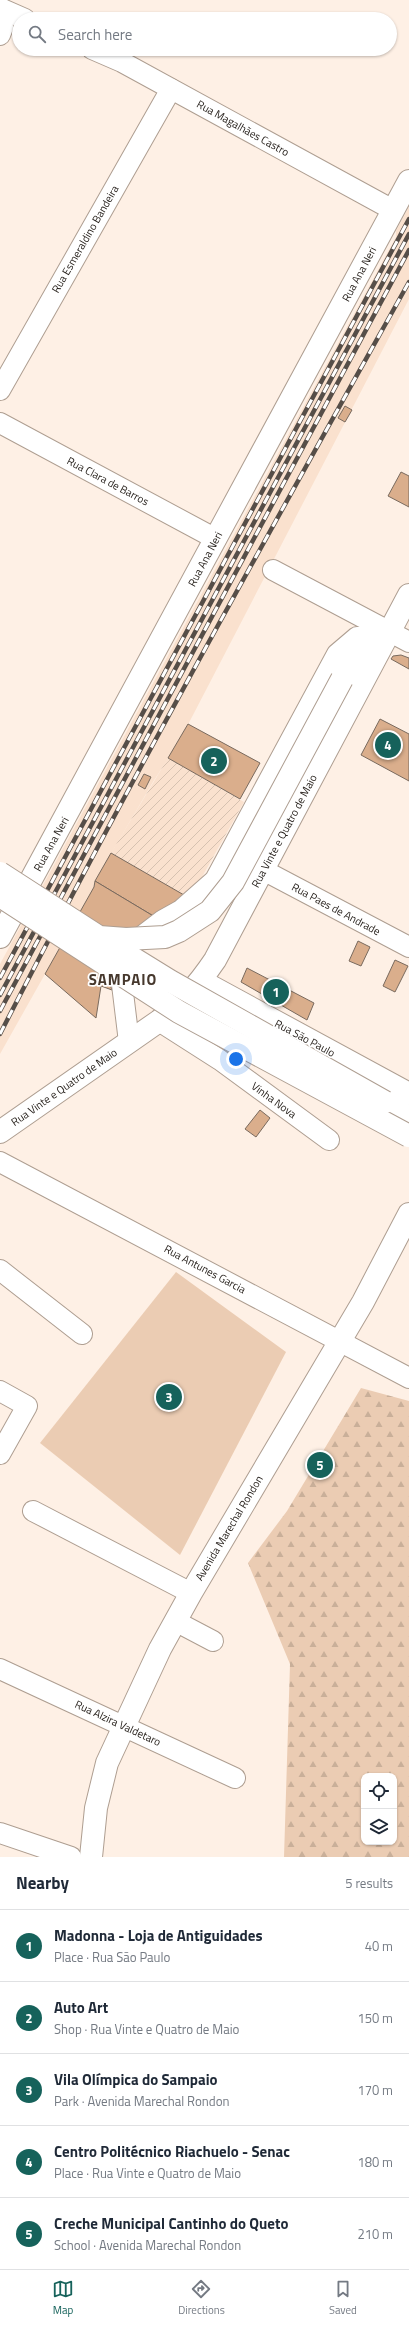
<!DOCTYPE html>
<html lang="en">
<head>
<meta charset="utf-8">
<style>
	:root { --surface:#fff; --page:#f2f2f3; --text:#1f2937; --muted:#747a83; --line:#e0e1e3; --accent:#16625b }
	body { margin:0; font-family:"Titillium Web",sans-serif; background:var(--page); color:var(--text) }
	.controls { position:absolute; right:12px; bottom:12px; display:grid; overflow:hidden; border-radius:8px; box-shadow:0 1px 3px #0004 }
	.controls button { width:36px; height:36px; display:grid; place-items:center; padding:0; border:0; border-bottom:1px solid var(--line); background:var(--surface); color:var(--text); font:20px sans-serif }
	.you { position:absolute; left:236px; top:1059px; width:14px; height:14px; margin:-10px; border:3px solid #fff; border-radius:50%; background:#1a73e8; box-shadow:0 0 0 6px #1a73e833 }
	.badge { display:grid; place-items:center; width:26px; height:26px; border-radius:50%; background:var(--accent); color:#fff; font-size:13px; font-weight:700 }
	.pin { position:absolute; translate:-50% -50%; border:2px solid #fff; box-shadow:0 1px 4px #0006 }
	.list { margin:0; padding:0; list-style:none }
	h2 { display:flex; justify-content:space-between; align-items:center; height:52px; margin:0; padding:0 16px; font-size:17px }
	h2 small { font-size:13px; font-weight:400; color:var(--muted) }
	.list li { display:grid; grid-template-columns:26px 1fr auto; gap:12px; align-items:center; box-sizing:border-box; height:72px; padding:0 16px; border-top:1px solid var(--line) }
	.list b { display:block; font-size:15px; white-space:nowrap }
	.list p { margin:0; font-size:13px; white-space:nowrap; color:var(--muted) }
	.list em { font-size:13px; font-style:normal; color:var(--muted) }
	.icon { flex:none; width:22px; height:22px; fill:none; stroke:currentColor; stroke-width:2; stroke-linecap:round; stroke-linejoin:round }
	.map { position:relative; flex:none; width:409px; height:1857px; overflow:hidden }
	.search { position:absolute; background:var(--surface); box-shadow:0 1px 3px #0004; left:12px; right:12px; top:12px; height:44px; display:flex; align-items:center; gap:10px; box-sizing:border-box; padding:0 14px; border-radius:22px; color:var(--muted); font-size:15px }
	.sheet { height:412px; background:var(--surface) }
	nav { display:flex; justify-content:space-around; align-items:center; box-sizing:border-box; height:56px; border-top:1px solid var(--line); background:var(--surface); font-size:11px; color:var(--muted) }
	nav a { display:grid; justify-items:center; gap:2px }
	nav .on { color:var(--accent) }
	.map>svg:first-child { display:block }
</style>
</head>
<body>
<div class="map">
<svg width="409" height="1857" viewBox="0 0 409 1857">
	<defs>
		<pattern id="industrial-furrows" width="10" height="10" patternUnits="userSpaceOnUse"><rect width="10" height="10" fill="#fae1ce"/><path d="M-1 1l2-2M0 10L10 0M9 11l2-2" fill="none" stroke="#d6c1b0"/></pattern>
		<pattern id="forest-firs" width="22" height="20" patternUnits="userSpaceOnUse"><rect width="22" height="20" fill="#ebccb3"/><path d="M5 1l3.5 6h-7zM16 11l3.5 6h-7z" fill="#c9af99"/></pattern>
	</defs>
	<rect width="100%" height="100%" fill="#fef0e5"/>
	<polygon fill="#fae1ce" points="409,207 409,299 180,740 153,782 95,881 94,887 0,1054 0,964 396,237 396,231"/>
	<polygon fill="url(#industrial-furrows)" points="168,758 244,802 202,877 184,895 111,853"/>
	<polygon fill="#ebccb3" points="176,1272 286,1352 180,1555 40,1443"/>
	<path fill="url(#forest-firs)" fill-rule="evenodd" d="M 361,1388 L 409,1401 L 409,1857 L 284,1857 L 290,1664 L 248,1563 L 287,1511 ZM 364,1776 L 394,1776 L 394,1842 L 364,1842 Z"/>
	<g fill="#daae8c" stroke="#796a5e">
		<polygon points="345,406 352,410 345,422 338,418"/>
		<polygon points="401,472 409,476 409,507 388,496"/>
		<polygon points="401,655 409,658 409,669 391,659 393,656"/>
		<polygon points="380,719 409,734 409,781 361,755"/>
		<polygon points="188,724 260,763 240,799 168,758"/>
		<polygon points="144,774 151,777 145,789 138,785"/>
		<polygon points="111,853 184,895 155,917 95,881"/>
		<polygon points="95,881 155,917 108,979 112,990 101,986 96,1018 45,974 94,887"/>
		<polygon points="358,941 370,947 361,966 349,961"/>
		<polygon points="395,960 408,966 395,992 383,986"/>
		<polygon points="247,968 314,1003 307,1020 241,982"/>
		<polygon points="260,1110 270,1118 256,1137 245,1129"/>
	</g>
	<g fill="none" stroke-linecap="round" stroke-linejoin="round">
		<g stroke="#ae9e91" stroke-width="22">
			<g id="minor">
				<polyline points="0,8 25,19"/>
				<polyline points="0,35 3,27 2,9"/>
				<polyline points="92,49 122,62 393,210"/>
				<polyline points="0,390 171,89"/>
				<polyline points="0,423 216,539"/>
				<polyline points="273,570 409,642"/>
				<polyline points="263,870 409,947"/>
				<polyline points="159,1021 220,1060 329,1140"/>
				<polyline points="129,1042 120,968 129,946 163,920 181,910 215,880 337,654 357,637 374,637"/>
				<polyline points="0,1162 409,1378"/>
				<polyline points="0,1270 82,1334"/>
				<polyline points="0,1391 27,1406 0,1454"/>
				<polyline points="33,1511 191,1593"/>
				<polyline points="175,1621 213,1641"/>
				<polyline points="0,1669 235,1778"/>
				<polyline points="0,1833 71,1857"/>
			</g>
		</g>
		<g stroke="#ae9e91" stroke-width="24">
			<g id="major">
				<polyline points="342,679 372,639 377,635"/>
				<polyline points="0,937 409,181"/>
				<polyline points="201,981 409,1094"/>
				<polyline points="385,1102 403,1114 409,1121"/>
				<path d="M 0,1132 L 159,1021 C 182,1004 199,984 215,960 L 409,595"/>
				<polyline points="91,1857 96,1808 107,1763 160,1649 191,1593 363,1302 409,1214"/>
			</g>
		</g>
		<use href="#minor" stroke="#fff" stroke-width="20"/>
		<use href="#major" stroke="#fff" stroke-width="22"/>
		<g stroke="#564e48" stroke-width="4.5">
			<g id="rail">
				<polyline points="0,978 409,219"/>
				<polyline points="0,995 409,234"/>
				<polyline points="0,1011 409,250"/>
				<path d="M 0,1034 C 130,780 270,531 409,282"/>
			</g>
		</g>
		<use href="#rail" stroke="#fff" stroke-width="3" stroke-dasharray="9" stroke-linecap="butt"/>
		<g stroke="#ae9e91" stroke-width="24" stroke-linecap="butt">
			<g id="major-bridge">
				<polyline points="0,873 99,937 126,939 165,937 179,931 210,911 233,882 342,679"/>
				<polyline points="0,896 179,1012 409,1136"/>
				<polyline points="102,939 170,981 385,1102"/>
			</g>
		</g>
		<use href="#major-bridge" stroke="#fff" stroke-width="22"/>
	</g>
	<g text-anchor="middle" stroke-width="3.5" stroke-linejoin="round" paint-order="stroke">
		<g font-size="11" fill="#231d18" stroke="#fff">
			<text transform="translate(243 128) rotate(29)" y="4">Rua Magalhães Castro</text>
			<text transform="translate(85 239) rotate(-60)" y="4">Rua Esmeraldino Bandeira</text>
			<text transform="translate(359 274) rotate(-62)" y="4">Rua Ana Neri</text>
			<text transform="translate(108 481) rotate(28)" y="4">Rua Clara de Barros</text>
			<text transform="translate(205 559) rotate(-62)" y="4">Rua Ana Neri</text>
			<text transform="translate(284 831) rotate(-62)" y="4">Rua Vinte e Quatro de Maio</text>
			<text transform="translate(51 844) rotate(-61)" y="4">Rua Ana Neri</text>
			<text transform="translate(336 909) rotate(28)" y="4">Rua Paes de Andrade</text>
			<text transform="translate(305 1038) rotate(28)" y="4">Rua São Paulo</text>
			<text transform="translate(64 1087) rotate(-35)" y="4">Rua Vinte e Quatro de Maio</text>
			<text transform="translate(274 1100) rotate(36)" y="4">Vinha Nova</text>
			<text transform="translate(205 1269) rotate(28)" y="4">Rua Antunes Garcia</text>
			<text transform="translate(229 1528) rotate(-59)" y="4">Avenida Marechal Rondon</text>
			<text transform="translate(118 1723) rotate(25)" y="4">Rua Alzira Valdetaro</text>
		</g>
		<g font-size="15" font-weight="bold" letter-spacing="1" fill="#46382d" stroke="#fff">
			<text x="123" y="985">SAMPAIO</text>
		</g>
	</g>
</svg>
<div class="controls">
<button><svg class="icon" aria-label="locate" viewBox="0 0 24 24"><circle cx="12" cy="12" r="6"/><path d="M12 2v4M12 18v4M2 12h4M18 12h4"/></svg></button>
<button><svg class="icon" aria-label="layers" viewBox="0 0 24 24"><path d="M12 4l9 5-9 5-9-5zM3 14l9 5 9-5"/></svg></button>
</div>
<div class="you"></div>
<div class="pin badge" style="left:276px;top:992px">1</div>
<div class="pin badge" style="left:214px;top:761px">2</div>
<div class="pin badge" style="left:169px;top:1397px">3</div>
<div class="pin badge" style="left:388px;top:745px">4</div>
<div class="pin badge" style="left:320px;top:1465px">5</div>
<div class="search"><svg class="icon" aria-label="search" viewBox="0 0 24 24"><circle cx="10" cy="10" r="6"/><path d="M15 15l6 6"/></svg>Search here</div>
</div>
<section class="sheet">
<h2>Nearby<small>5 results</small></h2>
<ul class="list">
<li><span class="badge">1</span><div><b>Madonna - Loja de Antiguidades</b><p>Place · Rua São Paulo</p></div><em>40 m</em></li>
<li><span class="badge">2</span><div><b>Auto Art</b><p>Shop · Rua Vinte e Quatro de Maio</p></div><em>150 m</em></li>
<li><span class="badge">3</span><div><b>Vila Olímpica do Sampaio</b><p>Park · Avenida Marechal Rondon</p></div><em>170 m</em></li>
<li><span class="badge">4</span><div><b>Centro Politécnico Riachuelo - Senac</b><p>Place · Rua Vinte e Quatro de Maio</p></div><em>180 m</em></li>
<li><span class="badge">5</span><div><b>Creche Municipal Cantinho do Queto</b><p>School · Avenida Marechal Rondon</p></div><em>210 m</em></li>
</ul>
</section>
<nav>
<a class="on"><svg class="icon" aria-label="map" viewBox="0 0 24 24"><path d="M3 6l6-2 6 2 6-2v14l-6 2-6-2-6 2zM9 4v14M15 6v14"/></svg>Map</a>
<a><svg class="icon" aria-label="directions" viewBox="0 0 24 24"><path d="M12 3l9 9-9 9-9-9zM9 14v-3h6M13 9l2 2-2 2"/></svg>Directions</a>
<a><svg class="icon" aria-label="saved" viewBox="0 0 24 24"><path d="M7 4h10v16l-5-4-5 4z"/></svg>Saved</a>
</nav>
</body>
</html>
